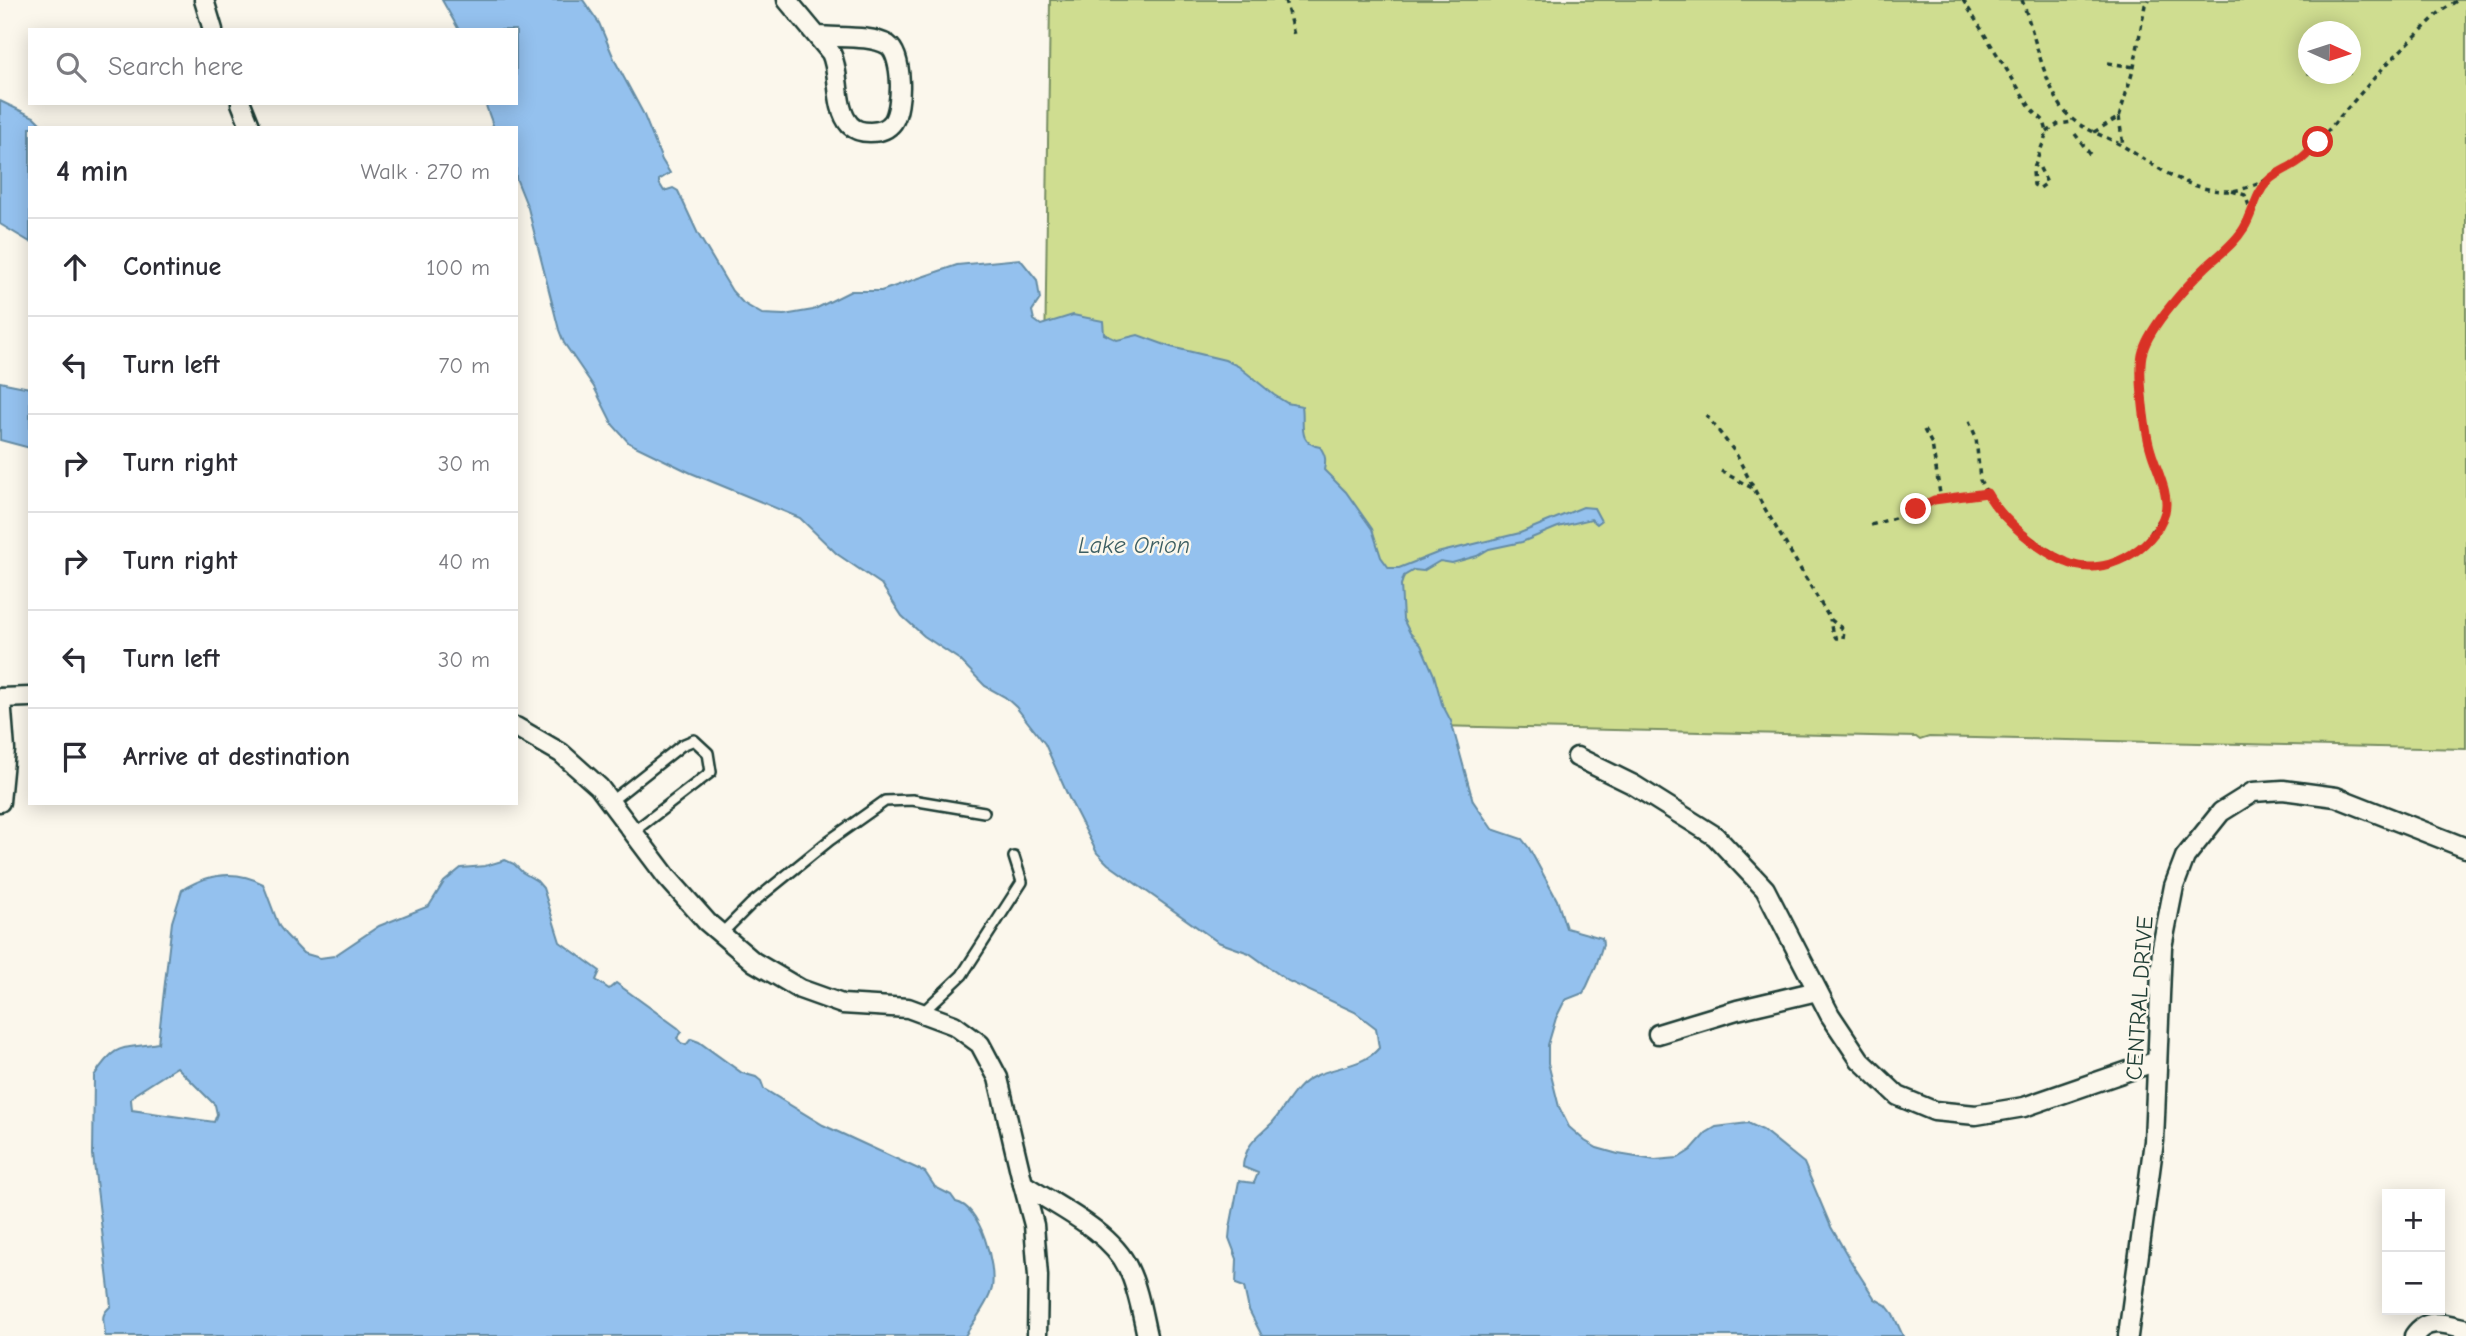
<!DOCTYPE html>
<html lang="en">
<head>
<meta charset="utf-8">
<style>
	:root { --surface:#fff; --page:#f7f7f7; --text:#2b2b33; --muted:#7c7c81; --line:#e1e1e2 }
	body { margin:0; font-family:"Comic Neue",sans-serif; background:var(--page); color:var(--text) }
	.controls { position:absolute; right:21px; bottom:21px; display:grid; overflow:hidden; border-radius:0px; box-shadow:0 4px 18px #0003 }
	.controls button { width:63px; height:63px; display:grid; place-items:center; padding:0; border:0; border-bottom:2px solid var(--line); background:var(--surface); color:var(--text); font:35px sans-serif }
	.compass { position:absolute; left:2298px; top:21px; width:63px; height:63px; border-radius:50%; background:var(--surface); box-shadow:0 4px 18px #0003; rotate:93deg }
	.stop { position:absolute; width:21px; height:21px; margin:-16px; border:5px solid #d93025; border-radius:50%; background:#fff }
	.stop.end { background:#d93025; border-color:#fff; box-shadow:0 2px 7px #0008 }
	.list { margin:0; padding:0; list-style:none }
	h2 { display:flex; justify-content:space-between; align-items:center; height:91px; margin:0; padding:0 28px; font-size:30px }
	h2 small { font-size:23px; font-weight:400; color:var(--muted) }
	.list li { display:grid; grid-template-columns:46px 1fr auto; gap:21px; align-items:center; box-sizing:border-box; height:98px; padding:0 28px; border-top:2px solid var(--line) }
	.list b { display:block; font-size:26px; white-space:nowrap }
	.list em { font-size:23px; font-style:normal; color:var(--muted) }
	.icon { flex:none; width:38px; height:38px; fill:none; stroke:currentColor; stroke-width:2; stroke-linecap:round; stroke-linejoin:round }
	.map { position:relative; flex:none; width:2466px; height:1336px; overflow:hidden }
	.search { position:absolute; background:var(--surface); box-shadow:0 4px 18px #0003; left:28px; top:28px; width:490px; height:77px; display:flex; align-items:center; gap:18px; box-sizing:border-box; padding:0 24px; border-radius:0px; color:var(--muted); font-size:26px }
	.panel { position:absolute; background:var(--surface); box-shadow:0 4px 18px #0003; left:28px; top:126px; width:490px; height:679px; border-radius:0px }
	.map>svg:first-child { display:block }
</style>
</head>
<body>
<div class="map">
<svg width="2466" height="1336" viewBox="0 0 2466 1336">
	<rect width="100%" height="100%" fill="#fbf7ec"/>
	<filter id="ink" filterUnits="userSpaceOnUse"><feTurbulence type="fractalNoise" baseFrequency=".0143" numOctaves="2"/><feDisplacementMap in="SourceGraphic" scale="14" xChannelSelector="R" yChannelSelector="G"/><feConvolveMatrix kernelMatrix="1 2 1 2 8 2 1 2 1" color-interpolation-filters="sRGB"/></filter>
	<g filter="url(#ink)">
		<path fill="#cfdd90" stroke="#778d62" stroke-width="2" fill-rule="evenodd" d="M 1050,0 L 2466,0 L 2466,749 L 1929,737 L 1920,740 L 1916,737 L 1040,717 ZM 2308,32 L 2350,32 L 2350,74 L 2308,74 Z"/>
		<g fill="#94c1ee" stroke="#658ca4" stroke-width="2" fill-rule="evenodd">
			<path d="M 442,0 L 583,0 L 599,23 L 615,61 L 643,113 L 662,160 L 670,173 L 659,180 L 659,183 L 664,191 L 673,188 L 678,191 L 698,234 L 732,291 L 743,303 L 762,314 L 784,315 L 813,310 L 851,291 L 881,291 L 957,265 L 1020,259 L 1037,280 L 1040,299 L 1032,311 L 1034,320 L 1041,325 L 1073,315 L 1103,321 L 1104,334 L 1117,340 L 1138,335 L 1171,347 L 1225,360 L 1238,366 L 1274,395 L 1287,403 L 1302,406 C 1305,423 1296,443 1320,447 C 1326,456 1326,460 1324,470 L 1346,492 L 1372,529 L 1381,557 L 1389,568 L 1399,568 L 1437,553 L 1520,533 L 1583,507 L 1594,508 L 1601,521 L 1597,524 L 1591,519 L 1558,527 L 1522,542 L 1489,549 L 1477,556 L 1452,563 L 1440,561 L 1423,571 L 1414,570 L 1404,576 L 1401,585 L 1403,619 L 1410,633 L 1421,645 L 1434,675 L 1442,704 L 1451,721 L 1473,801 L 1492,829 L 1522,839 L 1529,848 L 1557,900 L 1566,928 L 1602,938 L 1603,944 L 1596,966 L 1587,986 L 1583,993 L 1565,1000 L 1556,1018 L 1548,1045 L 1548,1063 L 1559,1107 L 1569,1127 L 1585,1141 L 1597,1148 L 1618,1154 L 1655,1160 L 1678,1158 L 1691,1150 L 1706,1133 L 1716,1127 L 1748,1123 L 1763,1130 L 1804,1163 L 1831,1227 L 1853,1265 L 1875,1299 L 1886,1305 L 1893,1314 L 1903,1336 L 1262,1336 L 1249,1310 L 1244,1287 L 1236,1284 L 1237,1259 L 1229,1238 L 1230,1228 L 1239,1181 L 1254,1183 L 1258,1173 L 1243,1167 C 1243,1160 1246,1153 1249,1147 C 1255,1137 1264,1131 1272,1123 C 1287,1106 1294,1085 1315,1076 C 1336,1066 1363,1067 1379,1048 L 1376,1028 L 1355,1012 L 1288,981 L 1249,953 L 1218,942 L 1108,864 L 1097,853 L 1069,798 L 1045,744 L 1016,707 L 1005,697 L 985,686 L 960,660 L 924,636 L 902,616 L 881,584 L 837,554 L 800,518 L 691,473 L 629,443 L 613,425 L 594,387 L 564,343 L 559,330 L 528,208 L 516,178 L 516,128 L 494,128 L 485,103 L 516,103 L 516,30 L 459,30 Z"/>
			<polygon points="0,101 34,117 45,128 30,128 30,242 0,224"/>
			<polygon points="0,382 30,388 30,448 0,440"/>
			<path d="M 505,860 L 514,864 L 522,872 L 537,881 L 543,888 L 560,942 L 600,971 L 596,980 L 609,989 L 616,983 L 678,1028 L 682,1032 L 677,1038 L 681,1043 L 686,1045 L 691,1039 L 699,1042 L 742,1073 L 756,1077 L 761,1081 L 764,1089 L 823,1125 L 925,1172 L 935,1187 L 951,1195 L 956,1202 C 981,1207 996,1266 992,1288 C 988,1305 973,1321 965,1336 L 105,1336 C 105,1321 98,1317 111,1306 L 93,1155 L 94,1076 C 117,1041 121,1050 158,1043 L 172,922 L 182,890 C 208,874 235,869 263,884 L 279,926 L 286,935 L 303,953 L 320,958 L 334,956 L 379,926 L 429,906 L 444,882 L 461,868 L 485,866 ZM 177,1067 L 215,1105 L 217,1114 L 214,1122 L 132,1110 L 131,1099 L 135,1094 Z"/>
		</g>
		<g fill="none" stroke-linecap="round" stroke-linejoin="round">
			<g stroke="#1f3d34" stroke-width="14">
				<g id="lane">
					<polyline points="610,802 682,745 694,740 708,753 711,772 633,832"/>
					<polyline points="721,934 751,904 830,840 885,801 912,800 984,812"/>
					<polyline points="922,1013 962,975 1022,882 1014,857"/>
				</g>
			</g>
			<g stroke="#1f3d34" stroke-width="23">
				<g id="street">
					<polyline points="204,0 213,30"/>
					<path d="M 787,0 L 831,53 C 841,74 834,107 850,125 C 856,131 862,132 870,132 C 879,132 888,129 893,122 C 903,106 903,56 888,45 C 871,35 838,38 819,36"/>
					<polyline points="241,103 251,128"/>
					<polyline points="0,698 30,697"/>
					<path d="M 516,727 L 561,753 L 599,787 L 666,876 L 707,922 L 754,962 L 800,989 L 842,1004 L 908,1008 L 954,1025 L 980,1044 L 998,1078 L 1023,1184 C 1056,1206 1111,1231 1128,1268 C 1138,1288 1142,1314 1147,1336"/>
					<polyline points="1577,757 1632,784 1715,836 1765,889 1830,1015 1860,1060 1898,1096 1934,1111 1976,1115 2024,1107 2157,1061"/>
					<polyline points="0,802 5,750 1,698"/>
					<polyline points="1658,1034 1737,1010 1817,991"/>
					<polyline points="1023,1184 1034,1225 1038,1276 1037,1336"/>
					<polyline points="2128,1336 2154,1141 2162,947 2174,886 2185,857 2221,812 2253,792 2283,790 2336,797 2466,848"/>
					<path d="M 2414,1336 C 2427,1316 2447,1324 2466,1329"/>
				</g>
			</g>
			<g stroke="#1f3d34" stroke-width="3.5" stroke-dasharray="5 5" stroke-linecap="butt">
				<polyline points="1285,0 1294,35"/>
				<polyline points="1963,0 2032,110 2044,121 2047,132 2033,171 2034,185 2040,188 2047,183 2038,164"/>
				<path d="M 2022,0 C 2035,35 2041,74 2061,106 C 2075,129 2101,133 2123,146 C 2155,166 2191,193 2231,191 C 2243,190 2255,185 2267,180"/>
				<polyline points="2108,63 2134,67"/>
				<polyline points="2119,117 2123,146"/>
				<polyline points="2047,132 2058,124 2073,122"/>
				<polyline points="2094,132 2119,117 2134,67 2145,5 2149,0"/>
				<polyline points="2075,134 2092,157"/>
				<polyline points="2232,191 2245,195 2251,211"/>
				<polyline points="1706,415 1735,452 1761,502 1830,619 1844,630 1843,638 1836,638 1832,631 1830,619"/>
				<polyline points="1969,421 1976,437 1980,480 1993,504 2003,518 2024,534 2068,563 2088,566 2106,565 2126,558 2142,547 2165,512 2166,496 2149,447 2142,382 2142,352 2156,326 2197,275 2233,242 2245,227 2259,193 2269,179 2303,159 2383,68 2441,11 2458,0"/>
				<polyline points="1924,430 1932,444 1941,500"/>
				<polyline points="1721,471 1754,489"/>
				<polyline points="1871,525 1901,516 1934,501 1987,493"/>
			</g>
			<use href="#lane" stroke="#fbf7ec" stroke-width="9"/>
			<use href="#street" stroke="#fbf7ec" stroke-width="18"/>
		</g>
	</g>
	<g fill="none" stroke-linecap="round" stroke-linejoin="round" filter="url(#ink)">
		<path stroke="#d93025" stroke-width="9" d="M 1916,509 L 1934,500 L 1987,493 C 2002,520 2038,550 2066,562 C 2103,579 2154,550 2165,512 C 2170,493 2156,469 2151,451 C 2145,432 2137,369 2143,351 C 2150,326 2188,284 2207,266 C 2220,254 2235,243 2244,228 C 2253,214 2255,194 2268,181 C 2275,173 2290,168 2299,161 C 2306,157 2312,149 2318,142"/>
	</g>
	<g text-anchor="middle" stroke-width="5" stroke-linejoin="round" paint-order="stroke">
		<g font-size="23" fill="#1f3d34" stroke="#fbf7ec">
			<text transform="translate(2139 998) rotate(-86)" y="8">CENTRAL DRIVE</text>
		</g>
		<g font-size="24" font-style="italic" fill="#3c5e62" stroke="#fbf7ec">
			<text x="1134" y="553">Lake Orion</text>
		</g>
	</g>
</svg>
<div class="controls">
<button>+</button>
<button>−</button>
</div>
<svg class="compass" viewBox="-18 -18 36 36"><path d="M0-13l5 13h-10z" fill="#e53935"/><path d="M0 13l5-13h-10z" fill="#7c7c81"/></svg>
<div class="stop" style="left:2318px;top:142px"></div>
<div class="stop end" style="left:1916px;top:509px"></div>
<div class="search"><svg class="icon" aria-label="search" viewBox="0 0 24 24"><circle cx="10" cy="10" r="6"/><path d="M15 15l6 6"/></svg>Search here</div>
<section class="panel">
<h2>4 min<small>Walk · 270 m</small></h2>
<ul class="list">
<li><svg class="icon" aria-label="ahead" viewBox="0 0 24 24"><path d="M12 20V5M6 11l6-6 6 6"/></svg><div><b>Continue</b></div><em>100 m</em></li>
<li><svg class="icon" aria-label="left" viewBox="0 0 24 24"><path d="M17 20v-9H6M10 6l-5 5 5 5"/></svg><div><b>Turn left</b></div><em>70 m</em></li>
<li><svg class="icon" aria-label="right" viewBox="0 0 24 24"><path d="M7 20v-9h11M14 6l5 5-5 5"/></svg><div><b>Turn right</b></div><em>30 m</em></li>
<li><svg class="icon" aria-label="right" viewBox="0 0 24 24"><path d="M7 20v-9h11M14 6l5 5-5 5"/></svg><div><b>Turn right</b></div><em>40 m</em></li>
<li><svg class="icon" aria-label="left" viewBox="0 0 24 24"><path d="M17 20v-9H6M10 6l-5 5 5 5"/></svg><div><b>Turn left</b></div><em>30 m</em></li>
<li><svg class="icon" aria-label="arrive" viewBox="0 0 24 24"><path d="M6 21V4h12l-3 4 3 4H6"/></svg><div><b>Arrive at destination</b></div></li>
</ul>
</section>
</div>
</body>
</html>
